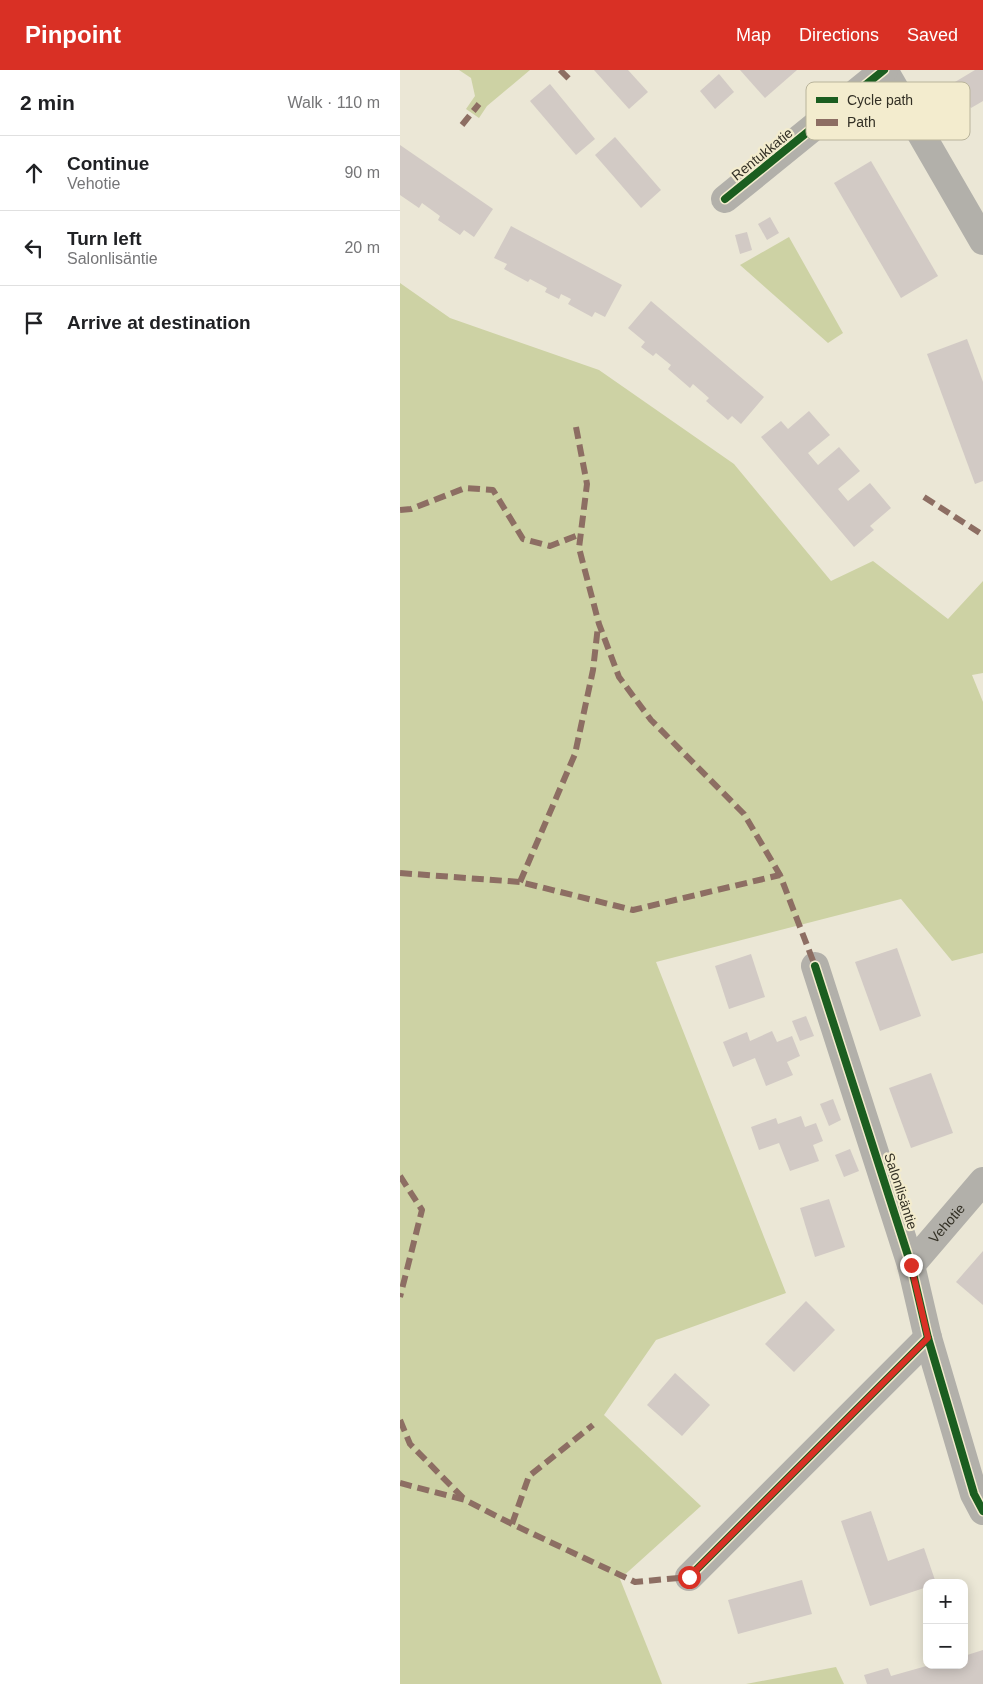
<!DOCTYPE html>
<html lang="en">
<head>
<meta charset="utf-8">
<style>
	:root { --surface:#fff; --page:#f6f6f6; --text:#202124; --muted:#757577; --line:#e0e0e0; --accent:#d93025 }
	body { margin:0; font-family:Helvetica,sans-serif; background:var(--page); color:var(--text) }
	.controls { position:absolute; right:15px; bottom:15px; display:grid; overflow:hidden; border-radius:10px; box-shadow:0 2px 12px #0003 }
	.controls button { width:45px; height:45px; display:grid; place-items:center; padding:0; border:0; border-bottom:1px solid var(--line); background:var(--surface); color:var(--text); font:25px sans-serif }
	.stop { position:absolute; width:15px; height:15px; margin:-11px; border:4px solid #d93025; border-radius:50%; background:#fff }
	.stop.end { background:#d93025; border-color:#fff; box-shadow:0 1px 5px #0008 }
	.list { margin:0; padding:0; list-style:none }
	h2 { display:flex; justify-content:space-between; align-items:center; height:65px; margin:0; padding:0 20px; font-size:21px }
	h2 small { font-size:16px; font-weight:400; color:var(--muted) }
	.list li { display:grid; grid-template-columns:32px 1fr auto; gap:15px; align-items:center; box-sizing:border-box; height:75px; padding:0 20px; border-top:1px solid var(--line) }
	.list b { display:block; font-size:19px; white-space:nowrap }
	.list p { margin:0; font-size:16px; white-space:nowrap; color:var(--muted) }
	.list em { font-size:16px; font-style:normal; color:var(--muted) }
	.icon { flex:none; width:28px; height:28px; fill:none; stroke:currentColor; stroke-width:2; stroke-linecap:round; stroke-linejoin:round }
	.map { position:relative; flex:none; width:583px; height:1614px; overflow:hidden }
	header { display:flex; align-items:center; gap:30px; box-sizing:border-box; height:70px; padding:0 25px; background:var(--accent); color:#fff }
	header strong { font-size:24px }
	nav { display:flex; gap:28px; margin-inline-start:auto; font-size:18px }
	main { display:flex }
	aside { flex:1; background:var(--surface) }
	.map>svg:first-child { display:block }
</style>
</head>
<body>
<header>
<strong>Pinpoint</strong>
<nav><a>Map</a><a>Directions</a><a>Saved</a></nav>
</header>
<main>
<aside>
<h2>2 min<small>Walk · 110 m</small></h2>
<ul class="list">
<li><svg class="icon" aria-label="ahead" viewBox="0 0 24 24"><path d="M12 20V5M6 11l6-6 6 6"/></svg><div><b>Continue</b><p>Vehotie</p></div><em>90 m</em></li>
<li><svg class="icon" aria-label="left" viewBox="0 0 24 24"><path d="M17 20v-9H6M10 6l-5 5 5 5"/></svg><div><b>Turn left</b><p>Salonlisäntie</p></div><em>20 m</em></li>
<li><svg class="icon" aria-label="arrive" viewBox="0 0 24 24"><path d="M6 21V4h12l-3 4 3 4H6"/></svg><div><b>Arrive at destination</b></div></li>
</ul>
</aside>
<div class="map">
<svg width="583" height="1614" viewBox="0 0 583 1614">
	<rect width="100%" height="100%" fill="#ebe7d6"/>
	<g fill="#cdd2a4">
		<polygon points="59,0 130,0 87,36 79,48 66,39 75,26 71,8"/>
		<polygon points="389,167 443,263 428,273 340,195"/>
		<polygon points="0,213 50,248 199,300 334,394 431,511 473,491 548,549 583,511 583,603 572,605 583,632 583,883 552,891 501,829 256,892 386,1223 256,1270 204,1345 301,1436 220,1509 262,1614 0,1614"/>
		<polygon points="436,1597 444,1614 346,1614"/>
	</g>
	<g fill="#d2cac5">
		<polygon points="194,0 228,0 248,22 229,39"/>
		<polygon points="340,0 397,0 365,28"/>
		<polygon points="575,0 583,0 583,31 571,38 555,12"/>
		<polygon points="319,4 334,22 315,39 300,21"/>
		<polygon points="150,14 195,69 176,85 130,31"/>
		<polygon points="215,67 261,120 241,138 195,85"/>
		<polygon points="0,75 93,139 74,167 64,160 60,165 38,150 40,146 22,133 19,138 0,125"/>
		<polygon points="471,91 538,206 501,228 434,113"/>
		<polygon points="370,147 379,163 367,170 358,154"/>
		<polygon points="111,156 222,215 205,247 195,242 192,247 168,234 171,229 161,224 159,229 145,222 147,218 130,209 128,212 104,199 107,194 94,188"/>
		<polygon points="347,162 352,180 340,184 335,165"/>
		<polygon points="251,231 364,327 341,354 332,346 328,350 306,331 309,328 293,314 290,318 268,299 271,295 256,283 253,286 241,277 245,272 228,258"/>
		<polygon points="567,269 583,312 583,411 575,414 527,284"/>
		<polygon points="409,341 430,365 408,383 418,395 439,377 460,401 438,419 448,431 470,413 491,438 470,456 474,460 454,477 361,367 381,351 388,359"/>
		<polygon points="497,878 521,946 480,961 455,892"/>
		<polygon points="351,884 365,927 329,939 315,896"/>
		<polygon points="406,946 414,966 400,971 392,951"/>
		<polygon points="372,961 377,972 392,966 400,986 387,992 393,1005 366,1016 355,988 333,997 323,972 347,962 350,971"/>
		<polygon points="531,1003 553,1063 511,1078 489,1018"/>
		<polygon points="433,1029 441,1050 429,1056 420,1034"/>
		<polygon points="401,1046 405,1057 416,1053 423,1071 413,1075 419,1091 390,1101 379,1073 359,1080 351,1057 376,1048 378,1054"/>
		<polygon points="450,1079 459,1101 444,1107 435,1085"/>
		<polygon points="429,1129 445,1177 415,1187 400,1138"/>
		<polygon points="583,1181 583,1235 556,1212"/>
		<polygon points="406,1231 435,1260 394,1302 365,1274"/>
		<polygon points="275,1303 310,1335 282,1366 247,1335"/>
		<polygon points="471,1441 488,1491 524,1478 536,1513 527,1513 527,1517 470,1536 441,1451"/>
		<polygon points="402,1510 412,1544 338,1564 328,1530"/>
		<polygon points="583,1580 583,1614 467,1614 464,1605 488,1598 491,1606 530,1595 564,1595 564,1586"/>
	</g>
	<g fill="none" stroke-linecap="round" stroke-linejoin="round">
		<g stroke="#b2b0aa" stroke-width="28">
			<polyline points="484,0 583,171"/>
			<polyline points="325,129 484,0"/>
			<polyline points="415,896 511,1195 528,1268 574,1424 583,1441"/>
			<path id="s1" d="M 511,1195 L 583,1111"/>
			<polyline points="289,1507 528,1268"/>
		</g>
		<g stroke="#8d6e63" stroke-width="6" stroke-dasharray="12 6" stroke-linecap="butt">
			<polyline points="160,0 170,10"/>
			<polyline points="62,55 79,34"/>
			<polyline points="176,357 187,414 179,478 199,554 219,607 251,650 344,744 380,805"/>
			<polyline points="524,427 583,465"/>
			<polyline points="0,440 11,439 65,418 93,420 123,469 150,476 181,464"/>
			<polyline points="0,803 120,812 233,840 380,805 415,896"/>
			<polyline points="120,812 175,684 193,600 198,556"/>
			<polyline points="0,1106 22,1140 0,1227"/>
			<polyline points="0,1350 10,1374 65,1430"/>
			<polyline points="0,1413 65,1430 112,1454 235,1512 289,1507"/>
			<polyline points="112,1454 129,1406 193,1355"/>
		</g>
		<g stroke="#f3ecce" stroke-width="11">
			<g id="cycleway">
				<polyline points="325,129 484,0"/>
				<polyline points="415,896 511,1195 528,1268 574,1424 583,1441"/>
				<polyline points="289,1507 528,1268"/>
			</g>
		</g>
		<use href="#cycleway" stroke="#1b5e20" stroke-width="8"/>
	</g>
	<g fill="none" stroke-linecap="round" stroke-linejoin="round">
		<polyline stroke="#d93025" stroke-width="6" points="289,1507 528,1268 511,1195"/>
	</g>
	<g text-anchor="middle" stroke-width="4.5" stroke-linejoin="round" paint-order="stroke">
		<g font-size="14" fill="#333025" stroke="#f3ecce">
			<text transform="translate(362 84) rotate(-39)" y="5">Rentukkatie</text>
			<text transform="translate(501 1121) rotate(72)" y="5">Salonlisäntie</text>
			<text dy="5" stroke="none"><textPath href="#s1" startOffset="55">Vehotie</textPath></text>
		</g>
	</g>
	<rect x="406" y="12" width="164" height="58" rx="8" fill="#f3ecce" stroke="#b9b49b" stroke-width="1"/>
	<rect x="416" y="27" width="22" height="6" fill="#1b5e20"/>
	<rect x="416" y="49" width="22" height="7" fill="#8d6e63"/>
	<g font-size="14" fill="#333025">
		<text x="447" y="35">Cycle path</text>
		<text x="447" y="57">Path</text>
	</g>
</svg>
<div class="controls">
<button>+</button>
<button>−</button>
</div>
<div class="stop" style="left:289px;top:1507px"></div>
<div class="stop end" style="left:511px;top:1195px"></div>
</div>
</main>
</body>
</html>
